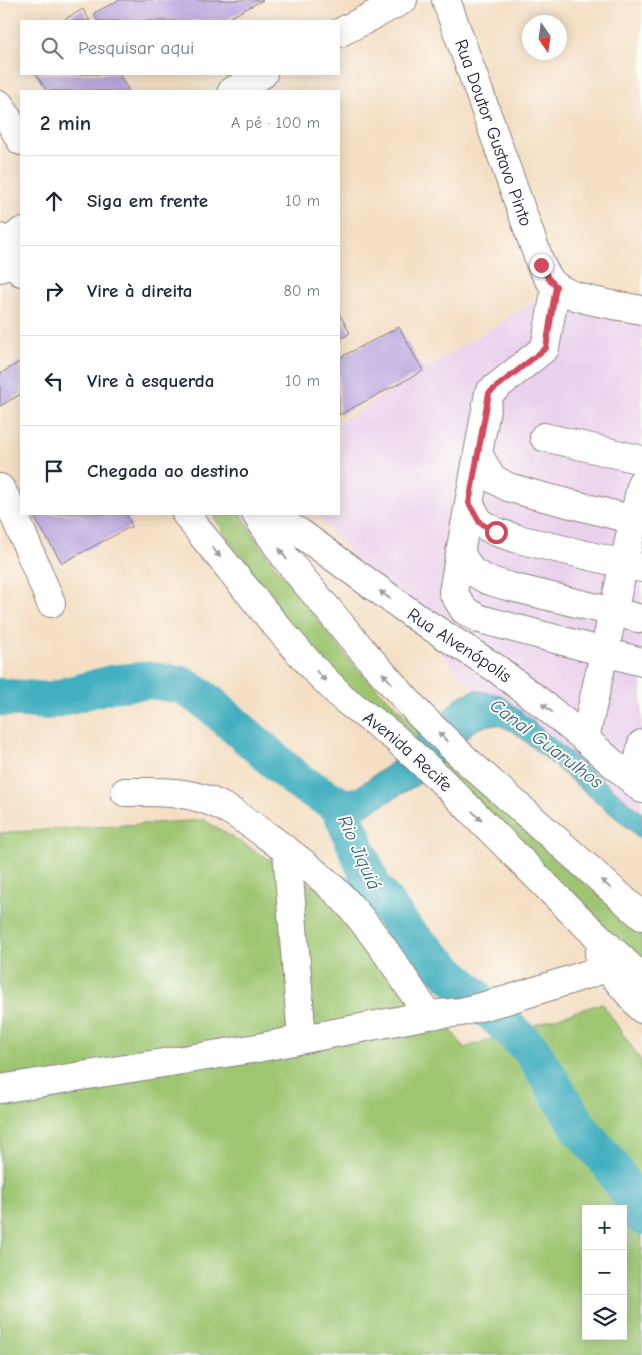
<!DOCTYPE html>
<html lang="pt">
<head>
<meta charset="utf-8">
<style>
	:root { --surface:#fff; --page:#f6f6f7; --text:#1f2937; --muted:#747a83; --line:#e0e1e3 }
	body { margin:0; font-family:"Comic Neue",sans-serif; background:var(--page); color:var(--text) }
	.controls { position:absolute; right:15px; bottom:15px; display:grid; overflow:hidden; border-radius:0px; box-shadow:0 2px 12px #0003 }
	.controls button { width:45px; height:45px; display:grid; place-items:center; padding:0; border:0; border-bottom:1px solid var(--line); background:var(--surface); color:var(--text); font:25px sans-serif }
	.compass { position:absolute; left:522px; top:15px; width:45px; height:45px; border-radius:50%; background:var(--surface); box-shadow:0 2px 12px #0003; rotate:167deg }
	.stop { position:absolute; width:15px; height:15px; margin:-11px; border:4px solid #d1495b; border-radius:50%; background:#fff }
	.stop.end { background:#d1495b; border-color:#fff; box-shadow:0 1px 5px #0008 }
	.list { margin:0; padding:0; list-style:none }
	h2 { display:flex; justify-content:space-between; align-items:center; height:65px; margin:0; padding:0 20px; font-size:21px }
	h2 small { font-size:16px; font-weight:400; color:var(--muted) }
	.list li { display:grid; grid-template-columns:32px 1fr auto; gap:15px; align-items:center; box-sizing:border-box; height:90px; padding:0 20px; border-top:1px solid var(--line) }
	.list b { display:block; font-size:19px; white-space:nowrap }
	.list em { font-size:16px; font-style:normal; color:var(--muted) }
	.icon { flex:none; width:28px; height:28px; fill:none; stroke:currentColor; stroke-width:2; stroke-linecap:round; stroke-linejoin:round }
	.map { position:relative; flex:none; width:642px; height:1355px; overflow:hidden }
	.search { position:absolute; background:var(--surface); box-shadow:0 2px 12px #0003; left:20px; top:20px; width:320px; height:55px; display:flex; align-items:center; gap:12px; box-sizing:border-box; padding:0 18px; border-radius:0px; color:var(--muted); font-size:19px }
	.panel { position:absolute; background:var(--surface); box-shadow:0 2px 12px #0003; left:20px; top:90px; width:320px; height:425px; border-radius:0px }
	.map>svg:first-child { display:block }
</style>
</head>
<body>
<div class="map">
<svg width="642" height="1355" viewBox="0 0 642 1355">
	<rect width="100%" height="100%" fill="#fdfcf7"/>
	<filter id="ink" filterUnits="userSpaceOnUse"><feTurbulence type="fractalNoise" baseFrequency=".02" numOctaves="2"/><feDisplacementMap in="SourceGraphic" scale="10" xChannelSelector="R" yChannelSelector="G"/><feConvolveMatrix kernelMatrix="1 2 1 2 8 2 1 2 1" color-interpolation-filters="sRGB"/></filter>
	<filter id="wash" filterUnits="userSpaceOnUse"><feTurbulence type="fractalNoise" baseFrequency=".0096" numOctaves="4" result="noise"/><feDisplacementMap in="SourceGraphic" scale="20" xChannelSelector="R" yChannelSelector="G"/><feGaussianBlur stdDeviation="1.12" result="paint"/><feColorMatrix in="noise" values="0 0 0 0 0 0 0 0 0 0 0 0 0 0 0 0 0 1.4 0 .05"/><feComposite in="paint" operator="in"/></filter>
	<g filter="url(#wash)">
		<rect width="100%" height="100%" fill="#f4dfc4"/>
		<polygon fill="#ead1ec" points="532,303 642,326 642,813 501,695 475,690 373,580 317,514 339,514 339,423"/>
		<g fill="#9ec672" stroke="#607456" fill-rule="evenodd">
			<polygon points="212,514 241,514 268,557 355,667 557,862 612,906 642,933 642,965 311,654 235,549"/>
			<path d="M 204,820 L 332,897 L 426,995 L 464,1048 L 602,1003 L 642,1062 L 642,1355 L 0,1355 L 0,833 ZM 586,1209 L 623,1209 L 623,1336 L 586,1336 Z"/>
		</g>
		<polygon fill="#42afc0" stroke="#32687e" points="475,690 501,695 642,813 642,840 514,732 498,725 488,725 474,731 419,784 353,822 339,805 331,790 356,788 391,763 458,697"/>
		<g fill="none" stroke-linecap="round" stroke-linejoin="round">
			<polyline stroke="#42afc0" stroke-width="38" points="0,697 48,701 111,684 149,680 182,685 208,702 299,782 339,805 372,885 406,932 531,1049 581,1130 610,1164 642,1216"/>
		</g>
		<g id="blocks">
			<g fill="#b8a4de">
				<polygon points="119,0 263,0 223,21 98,21 94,13"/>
				<polygon points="83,9 90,21 62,21"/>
				<polygon points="36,74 119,74 129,91 47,91"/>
				<polygon points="339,313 350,333 339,340"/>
				<polygon points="399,327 423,371 339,415 339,358"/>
				<polygon points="21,361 21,394 0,406 0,374"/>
				<polygon points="36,514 126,514 132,526 62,563 33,515"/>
			</g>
		</g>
	</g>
	<g filter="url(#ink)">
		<use href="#blocks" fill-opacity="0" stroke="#8b8080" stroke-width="1"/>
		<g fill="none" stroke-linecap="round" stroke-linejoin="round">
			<g stroke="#8b8080" stroke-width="30">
				<g id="minor">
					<path id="s1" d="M 446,0 L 541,265 C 545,273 548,279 554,285 C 574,301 617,305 642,310"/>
					<polyline points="339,33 403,0"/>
					<polyline points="232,91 263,74"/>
					<polyline points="0,268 5,246 21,232"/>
					<polyline points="556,286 545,348 489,393 453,592 464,610 480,619 642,662"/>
					<polyline points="544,437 642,460"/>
					<polyline points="478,454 492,478 508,487 532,494 642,522"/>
					<polyline points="0,488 11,507 51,603"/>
					<polyline points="469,503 480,523 496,532 518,539 641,568"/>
					<path id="s2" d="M 266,514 L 300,533 L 419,619 L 497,669 L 544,705 L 585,739 L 642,789"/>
					<polyline points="460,552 471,571 487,580 507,586 642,619"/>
					<polyline points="585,739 642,482"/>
					<polyline points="638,762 642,744"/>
					<path d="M 125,792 C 147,792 171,791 193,796 C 221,802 244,819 266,835 C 297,858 328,880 353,909 C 381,942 404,979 428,1015"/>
					<polyline points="287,851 302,1039"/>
					<polyline points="0,1089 257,1048 428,1015 461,1012 507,1000 607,968"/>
				</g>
			</g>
			<g stroke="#8b8080" stroke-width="30">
				<g id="major">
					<polyline points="0,105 21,141"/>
					<polyline points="0,238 21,272"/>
					<path id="s3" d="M 186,514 L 202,535 L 273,622 L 313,668 L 344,699 L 394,737 L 442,781 L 573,913 L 642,978"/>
					<polyline points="256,514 287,560 362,650 420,715 465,759 642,916"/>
					<polyline points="599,955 607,968 642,1009"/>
				</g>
			</g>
			<use href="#minor" stroke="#fff" stroke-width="28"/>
			<use href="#major" stroke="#fff" stroke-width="28"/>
		</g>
		<defs><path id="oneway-solid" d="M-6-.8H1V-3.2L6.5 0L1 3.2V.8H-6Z" transform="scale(1.25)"/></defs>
		<g fill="#9c9ca7">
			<use href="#oneway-solid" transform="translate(216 552) rotate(51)"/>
			<use href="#oneway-solid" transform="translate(283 554) rotate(-125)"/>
			<use href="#oneway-solid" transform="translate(385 595) rotate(-144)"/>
			<use href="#oneway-solid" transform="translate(321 676) rotate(46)"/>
			<use href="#oneway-solid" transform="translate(387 678) rotate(-132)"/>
			<use href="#oneway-solid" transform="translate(547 708) rotate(-141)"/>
			<use href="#oneway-solid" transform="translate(443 737) rotate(-136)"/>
			<use href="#oneway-solid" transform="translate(477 816) rotate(45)"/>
			<use href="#oneway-solid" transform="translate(606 884) rotate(-138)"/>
		</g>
	</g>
	<g fill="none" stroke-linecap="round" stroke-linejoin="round" filter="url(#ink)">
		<polyline stroke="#d1495b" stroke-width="6" points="496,532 480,523 469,503 489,393 546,348 556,286 548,278 541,265"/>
	</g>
	<g text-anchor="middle" stroke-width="4" stroke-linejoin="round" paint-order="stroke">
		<g font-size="18" fill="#22223b" stroke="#fdfcf7">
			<text dy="6" stroke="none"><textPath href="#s1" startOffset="141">Rua Doutor Gustavo Pinto</textPath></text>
			<text dy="6" stroke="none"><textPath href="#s2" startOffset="234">Rua Alvenópolis</textPath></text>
			<text dy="6" stroke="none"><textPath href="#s3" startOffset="326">Avenida Recife</textPath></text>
		</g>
		<g font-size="19" font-style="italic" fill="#306177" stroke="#fdfcf7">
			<text transform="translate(547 743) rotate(37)" y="7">Canal Guarulhos</text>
			<text transform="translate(360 852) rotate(66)" y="7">Rio Jiquiá</text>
		</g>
	</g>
</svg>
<div class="controls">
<button>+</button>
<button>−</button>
<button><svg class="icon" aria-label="layers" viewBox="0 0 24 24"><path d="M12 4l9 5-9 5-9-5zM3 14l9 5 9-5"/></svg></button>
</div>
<svg class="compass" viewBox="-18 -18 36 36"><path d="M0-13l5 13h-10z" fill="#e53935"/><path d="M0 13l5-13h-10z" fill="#747a83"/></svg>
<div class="stop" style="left:496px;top:532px"></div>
<div class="stop end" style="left:541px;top:265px"></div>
<div class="search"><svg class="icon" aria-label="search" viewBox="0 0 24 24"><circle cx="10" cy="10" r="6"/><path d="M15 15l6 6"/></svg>Pesquisar aqui</div>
<section class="panel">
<h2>2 min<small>A pé · 100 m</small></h2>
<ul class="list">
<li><svg class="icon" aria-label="ahead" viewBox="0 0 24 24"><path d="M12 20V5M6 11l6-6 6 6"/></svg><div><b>Siga em frente</b></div><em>10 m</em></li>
<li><svg class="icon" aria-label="right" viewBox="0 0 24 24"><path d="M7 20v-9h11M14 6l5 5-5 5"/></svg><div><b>Vire à direita</b></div><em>80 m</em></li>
<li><svg class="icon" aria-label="left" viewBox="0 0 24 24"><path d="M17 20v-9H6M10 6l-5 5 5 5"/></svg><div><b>Vire à esquerda</b></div><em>10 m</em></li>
<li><svg class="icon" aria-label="arrive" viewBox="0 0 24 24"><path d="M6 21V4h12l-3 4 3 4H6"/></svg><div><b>Chegada ao destino</b></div></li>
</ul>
</section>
</div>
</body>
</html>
